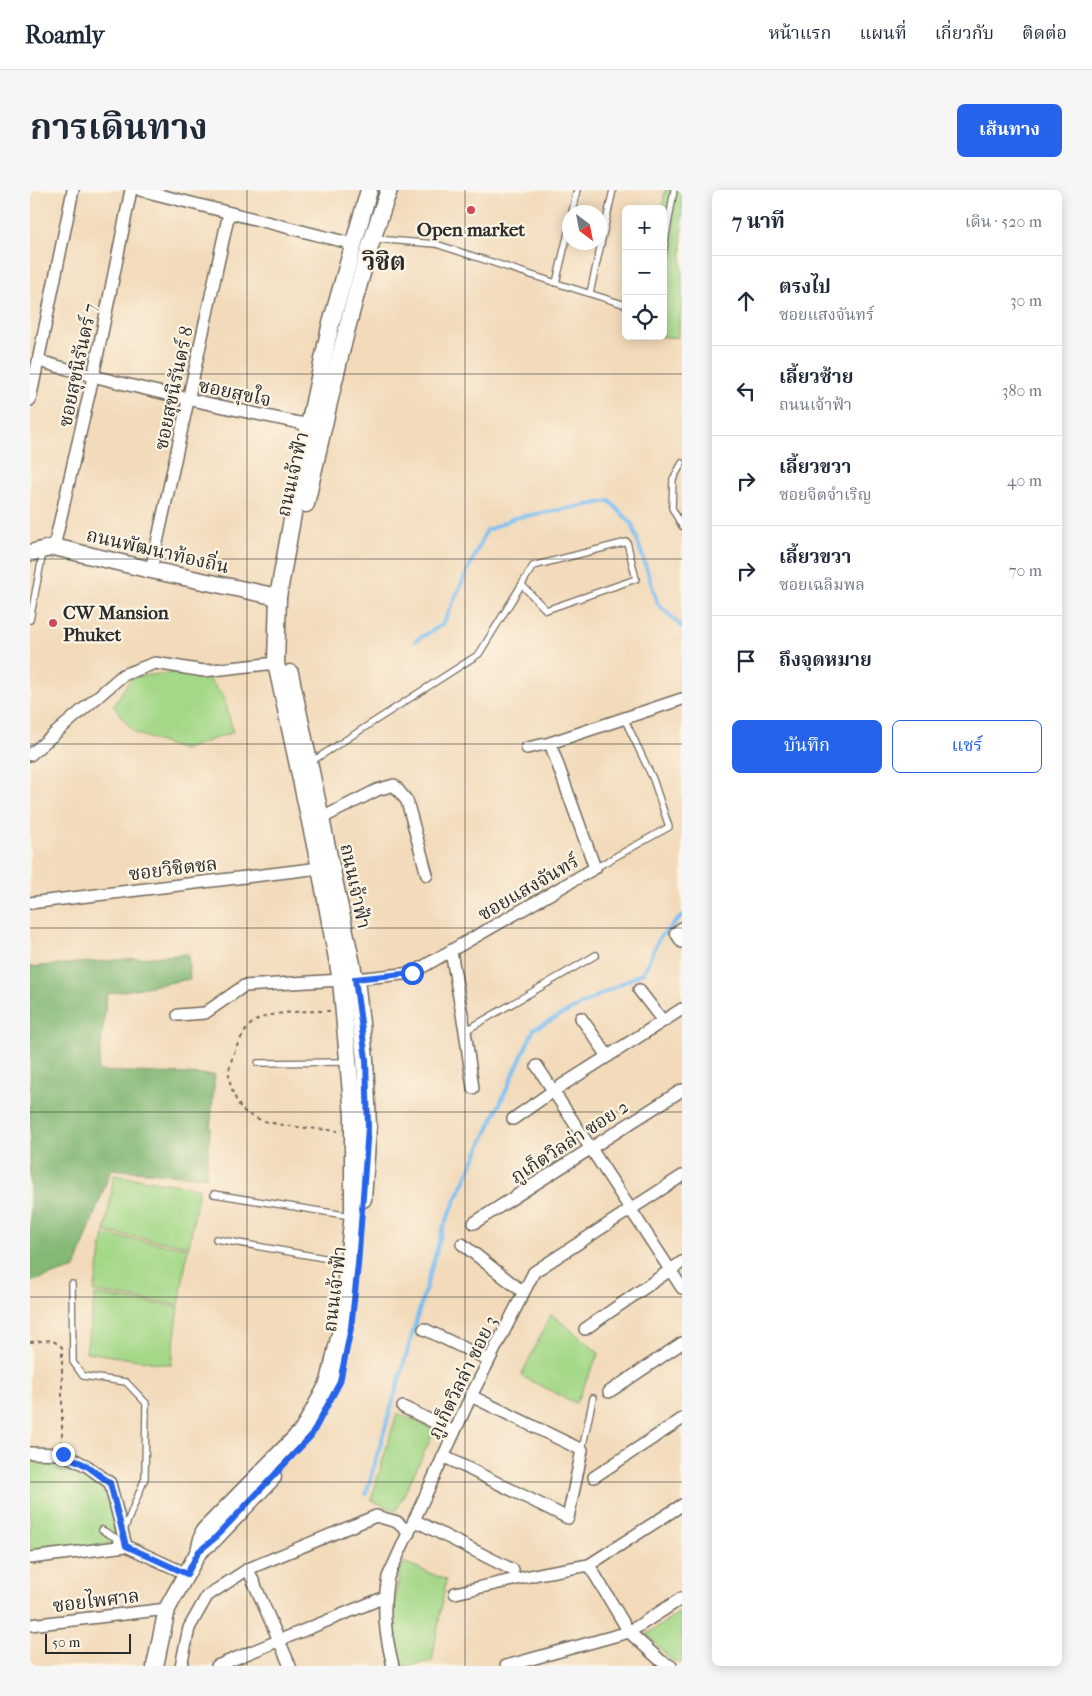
<!DOCTYPE html>
<html lang="th">
<head>
<meta charset="utf-8">
<style>
	:root { --surface:#fff; --page:#f6f6f7; --text:#1f2937; --muted:#747a83; --line:#e0e1e3; --accent:#2563eb }
	body { margin:0; font-family:"IM FELL French Canon","Noto Serif Thai",serif; background:var(--page); color:var(--text) }
	.controls { position:absolute; right:15px; top:15px; display:grid; overflow:hidden; border-radius:8px; box-shadow:0 2px 12px #0003 }
	.controls button { width:45px; height:45px; display:grid; place-items:center; padding:0; border:0; border-bottom:1px solid var(--line); background:var(--surface); color:var(--text); font:25px sans-serif }
	.compass { position:absolute; left:532px; top:15px; width:45px; height:45px; border-radius:50%; background:var(--surface); box-shadow:0 2px 12px #0003; rotate:148deg }
	.scale { position:absolute; left:15px; bottom:12px; width:86px; box-sizing:border-box; padding-left:5px; border:2px solid #2b2b2b; border-top:0; font-size:14px; line-height:18px; white-space:nowrap; color:#2b2b2b; -webkit-text-stroke:4px #fcf5e5; paint-order:stroke }
	.stop { position:absolute; width:15px; height:15px; margin:-11px; border:4px solid #2563eb; border-radius:50%; background:#fff }
	.stop.end { background:#2563eb; border-color:#fff; box-shadow:0 1px 5px #0008 }
	.list { margin:0; padding:0; list-style:none }
	h2 { display:flex; justify-content:space-between; align-items:center; height:65px; margin:0; padding:0 20px; font-size:21px }
	h2 small { font-size:16px; font-weight:400; color:var(--muted) }
	.list li { display:grid; grid-template-columns:32px 1fr auto; gap:15px; align-items:center; box-sizing:border-box; height:90px; padding:0 20px; border-top:1px solid var(--line) }
	.list b { display:block; font-size:19px; white-space:nowrap }
	.list p { margin:0; font-size:16px; white-space:nowrap; color:var(--muted) }
	.list em { font-size:16px; font-style:normal; color:var(--muted) }
	.actions { display:flex; gap:10px; padding:15px 20px }
	.actions a { flex:1; padding:11px 0; border:1px solid var(--accent); border-radius:8px; text-align:center; font-size:18px; color:var(--accent) }
	.actions .main { background:var(--accent); color:#fff }
	.icon { flex:none; width:28px; height:28px; fill:none; stroke:currentColor; stroke-width:2; stroke-linecap:round; stroke-linejoin:round }
	.map { position:relative; flex:none; width:652px; height:1476px; overflow:hidden; border-radius:8px }
	header { display:flex; align-items:center; gap:30px; box-sizing:border-box; height:70px; padding:0 25px; background:var(--surface); border-bottom:1px solid var(--line) }
	header strong { font-size:24px }
	nav { display:flex; gap:28px; margin-inline-start:auto; font-size:18px }
	.intro { display:flex; align-items:center; justify-content:space-between; box-sizing:border-box; height:120px; padding:0 30px }
	h1 { margin:0; font-size:35px }
	.button { padding:12px 22px; border-radius:8px; background:var(--accent); color:#fff; font-size:18px; font-weight:700 }
	main { display:flex; gap:30px; padding:0 30px }
	aside { flex:1; background:var(--surface); border-radius:8px; box-shadow:0 2px 12px #0003 }
	.map>svg:first-child { display:block }
</style>
</head>
<body>
<header>
<strong>Roamly</strong>
<nav><a>หน้าแรก</a><a>แผนที่</a><a>เกี่ยวกับ</a><a>ติดต่อ</a></nav>
</header>
<div class="intro"><h1>การเดินทาง</h1><a class="button">เส้นทาง</a></div>
<main>
<div class="map">
<svg width="652" height="1476" viewBox="0 0 652 1476">
	<rect width="100%" height="100%" fill="#fcf5e5"/>
	<filter id="ink" filterUnits="userSpaceOnUse"><feTurbulence type="fractalNoise" baseFrequency=".02" numOctaves="2"/><feDisplacementMap in="SourceGraphic" scale="10" xChannelSelector="R" yChannelSelector="G"/><feConvolveMatrix kernelMatrix="1 2 1 2 8 2 1 2 1" color-interpolation-filters="sRGB"/></filter>
	<filter id="wash" filterUnits="userSpaceOnUse"><feTurbulence type="fractalNoise" baseFrequency=".0096" numOctaves="4" result="noise"/><feDisplacementMap in="SourceGraphic" scale="20" xChannelSelector="R" yChannelSelector="G"/><feGaussianBlur stdDeviation="1.12" result="paint"/><feColorMatrix in="noise" values="0 0 0 0 0 0 0 0 0 0 0 0 0 0 0 0 0 1.4 0 .05"/><feComposite in="paint" operator="in"/></filter>
	<g filter="url(#wash)">
		<rect width="100%" height="100%" fill="#f2daba"/>
		<g fill="#a4d888" stroke="#68825a">
			<polygon points="635,0 652,0 652,116 647,148 627,146 633,146 632,19"/>
			<polygon points="150,482 177,487 194,507 203,542 153,560 105,543 83,516 102,487"/>
			<polygon points="84,985 169,998 159,1056 75,1042"/>
			<polygon points="74,1045 158,1058 149,1115 64,1102"/>
			<polygon points="65,1105 149,1117 141,1175 56,1162"/>
			<polygon points="521,1124 569,1163 546,1213 491,1186"/>
			<polygon points="367,1223 405,1240 366,1321 341,1310"/>
			<polygon points="0,1269 32,1271 61,1287 71,1294 81,1315 86,1348 81,1354 2,1364 0,1350"/>
			<path d="M 374,1372 L 416,1390 L 402,1471 L 377,1476 L 369,1476 C 362,1437 361,1410 374,1372 Z"/>
			<polygon points="652,1421 652,1474 640,1469 617,1444"/>
		</g>
		<polygon fill="#83b874" stroke="#577250" points="158,764 160,789 77,804 68,881 185,885 176,987 81,979 45,1078 0,1092 0,777"/>
		<g fill="none" stroke-linecap="round" stroke-linejoin="round">
			<g stroke="#7bbff2" stroke-width="4">
				<polyline points="385,451 413,434 456,341 484,328 580,311 602,334 628,414 652,437"/>
				<polyline points="336,1304 413,1038 504,839 614,782 629,748 652,726"/>
			</g>
		</g>
	</g>
	<g filter="url(#ink)">
		<g fill="none" stroke-linecap="round" stroke-linejoin="round">
			<g stroke="#71685d" stroke-width="8">
				<g id="lane">
					<polyline points="542,22 547,0"/>
					<polyline points="345,49 406,54 526,93 540,34"/>
					<polyline points="633,64 644,0"/>
					<polyline points="526,93 596,115"/>
					<polyline points="560,103 583,0"/>
					<polyline points="652,273 643,289 642,318 652,336"/>
					<polyline points="0,430 13,362"/>
					<polyline points="281,572 449,464 503,376 597,352 606,389 516,420 492,395"/>
					<polyline points="565,678 639,637 623,589 594,528"/>
					<polyline points="435,841 566,765"/>
					<polyline points="228,873 316,872"/>
					<polyline points="184,1004 321,1026"/>
					<polyline points="186,1049 317,1072"/>
					<polyline points="42,1094 43,1172 53,1186 96,1192 116,1213 115,1288 94,1340"/>
					<polyline points="552,1260 563,1208"/>
					<polyline points="72,1340 86,1348 90,1357"/>
				</g>
			</g>
			<g stroke="#71685d" stroke-width="14">
				<g id="street">
					<polyline points="110,0 323,54"/>
					<path d="M 9,171 C 98,197 188,216 279,235"/>
					<polyline points="0,210 43,0"/>
					<polyline points="24,357 63,187 101,0"/>
					<polyline points="121,380 199,23"/>
					<polyline points="497,558 520,553 652,509"/>
					<polyline points="0,565 93,485 125,473 174,481 246,473"/>
					<polyline points="292,628 347,600 364,595 377,611 397,685"/>
					<polyline points="0,713 290,678"/>
					<polyline points="652,738 646,743 652,752"/>
					<polyline points="421,761 435,841 443,898"/>
					<polyline points="325,789 382,783 565,678 520,553"/>
					<polyline points="609,800 633,831"/>
					<polyline points="148,825 175,823 214,796 311,790"/>
					<polyline points="551,828 578,866"/>
					<polyline points="507,876 652,1098"/>
					<polyline points="483,929 523,901 652,819"/>
					<polyline points="444,1033 652,900"/>
					<polyline points="432,1054 493,1102"/>
					<polyline points="394,1139 459,1170"/>
					<polyline points="555,1139 652,1072"/>
					<polyline points="579,1202 652,1153"/>
					<polyline points="373,1217 424,1242"/>
					<polyline points="0,1263 33,1264 57,1276 80,1293 96,1356"/>
					<polyline points="413,1266 538,1328 552,1260 441,1206"/>
					<polyline points="564,1287 652,1229"/>
					<polyline points="384,1330 483,1380"/>
					<polyline points="0,1368 96,1356 157,1384"/>
					<polyline points="559,1375 599,1442 631,1471 641,1476"/>
					<polyline points="218,1379 260,1476"/>
					<polyline points="425,1403 513,1383 559,1375 652,1315"/>
					<polyline points="0,1435 137,1419"/>
					<polyline points="151,1476 159,1438 177,1406 218,1379 346,1326 367,1332 379,1343"/>
					<polyline points="187,1476 355,1407"/>
					<path d="M 363,1476 C 355,1443 352,1421 358,1387 L 441,1206 L 504,1082 L 652,986"/>
					<polyline points="476,1476 599,1442 652,1408"/>
				</g>
			</g>
			<g stroke="#71685d" stroke-width="19">
				<g id="secondary">
					<path d="M 276,314 C 300,208 322,102 359,0"/>
					<polyline points="0,363 24,357 121,380 248,407"/>
					<polyline points="260,483 327,798 335,869 338,937 333,1009"/>
					<polyline points="169,1361 184,1349 243,1287"/>
					<polyline points="125,1476 137,1419 169,1361 174,1341 273,1240 299,1192 311,1139 323,1023 323,926 311,790 290,678 246,473 248,407 279,235 300,137 339,0"/>
				</g>
			</g>
			<g stroke="#71685d" stroke-width="2" stroke-dasharray="4 4" stroke-linecap="butt">
				<path d="M 300,821 C 282,821 241,821 225,831 C 213,838 199,870 199,884 C 199,895 207,916 215,922 C 234,937 284,938 308,941"/>
				<polyline points="0,1152 22,1150 32,1157 32,1253"/>
			</g>
			<use href="#lane" stroke="#fff" stroke-width="5.5"/>
			<use href="#street" stroke="#fff" stroke-width="11"/>
			<use href="#secondary" stroke="#fff" stroke-width="16"/>
		</g>
	</g>
	<g fill="none" stroke-linecap="round" stroke-linejoin="round" filter="url(#ink)">
		<polyline stroke="#2563eb" stroke-width="6" points="33,1264 57,1276 80,1293 96,1356 157,1384 169,1361 184,1349 281,1246 310,1192 321,1138 328,1075 338,937 336,869 325,789 382,783"/>
	</g>
	<path fill="none" stroke="#2b2b2b" stroke-width="1" stroke-opacity="0.55" d="M 217,0 L 217,1476M 435,0 L 435,1476M 0,184 L 652,184M 0,369 L 652,369M 0,554 L 652,554M 0,738 L 652,738M 0,922 L 652,922M 0,1107 L 652,1107M 0,1292 L 652,1292"/>
	<g fill="#d1495b" stroke="#fcf5e5" stroke-width="2">
		<circle cx="441" cy="20" r="5"/>
		<circle cx="23" cy="433" r="5"/>
	</g>
	<g text-anchor="middle" stroke-width="4.5" stroke-linejoin="round" paint-order="stroke">
		<g font-size="19" font-weight="bold" fill="#2b2b2b" stroke="#fcf5e5">
			<text x="441" y="46">Open market</text>
			<text x="33" y="429" text-anchor="start">CW Mansion<tspan x="33" dy="22">Phuket</tspan></text>
		</g>
		<g font-size="19" fill="#2b2b2b" stroke="#fcf5e5">
			<text transform="translate(47 175) rotate(-78)" y="7">ซอยสุขนิรันดร์ 7</text>
			<text transform="translate(143 198) rotate(-78)" y="7">ซอยสุขนิรันดร์ 8</text>
			<text transform="translate(205 202) rotate(12)" y="7">ซอยสุขใจ</text>
			<text transform="translate(262 284) rotate(-77)" y="7">ถนนเจ้าฟ้า</text>
			<text transform="translate(128 360) rotate(13)" y="7">ถนนพัฒนาท้องถิ่น</text>
			<text transform="translate(143 678) rotate(-7)" y="7">ซอยวิชิตชล</text>
			<text transform="translate(326 696) rotate(78)" y="7">ถนนเจ้าฟ้า</text>
			<text transform="translate(498 697) rotate(-30)" y="7">ซอยแสงจันทร์</text>
			<text transform="translate(539 951) rotate(-33)" y="7">ภูเก็ตวิลล่า ซอย 2</text>
			<text transform="translate(304 1099) rotate(-83)" y="7">ถนนเจ้าฟ้า</text>
			<text transform="translate(432 1187) rotate(-64)" y="7">ภูเก็ตวิลล่า ซอย 3</text>
			<text transform="translate(66 1410) rotate(-7)" y="7">ซอยไพศาล</text>
		</g>
		<g font-size="24" font-weight="bold" fill="#2b2b2b" stroke="#fcf5e5">
			<text x="354" y="80">วิชิต</text>
		</g>
	</g>
</svg>
<div class="controls">
<button>+</button>
<button>−</button>
<button><svg class="icon" aria-label="locate" viewBox="0 0 24 24"><circle cx="12" cy="12" r="6"/><path d="M12 2v4M12 18v4M2 12h4M18 12h4"/></svg></button>
</div>
<svg class="compass" viewBox="-18 -18 36 36"><path d="M0-13l5 13h-10z" fill="#e53935"/><path d="M0 13l5-13h-10z" fill="#747a83"/></svg>
<div class="scale">50 m</div>
<div class="stop" style="left:382px;top:783px"></div>
<div class="stop end" style="left:33px;top:1264px"></div>
</div>
<aside>
<h2>7 นาที<small>เดิน · 520 m</small></h2>
<ul class="list">
<li><svg class="icon" aria-label="ahead" viewBox="0 0 24 24"><path d="M12 20V5M6 11l6-6 6 6"/></svg><div><b>ตรงไป</b><p>ซอยแสงจันทร์</p></div><em>30 m</em></li>
<li><svg class="icon" aria-label="left" viewBox="0 0 24 24"><path d="M17 20v-9H6M10 6l-5 5 5 5"/></svg><div><b>เลี้ยวซ้าย</b><p>ถนนเจ้าฟ้า</p></div><em>380 m</em></li>
<li><svg class="icon" aria-label="right" viewBox="0 0 24 24"><path d="M7 20v-9h11M14 6l5 5-5 5"/></svg><div><b>เลี้ยวขวา</b><p>ซอยจิตจำเริญ</p></div><em>40 m</em></li>
<li><svg class="icon" aria-label="right" viewBox="0 0 24 24"><path d="M7 20v-9h11M14 6l5 5-5 5"/></svg><div><b>เลี้ยวขวา</b><p>ซอยเฉลิมพล</p></div><em>70 m</em></li>
<li><svg class="icon" aria-label="arrive" viewBox="0 0 24 24"><path d="M6 21V4h12l-3 4 3 4H6"/></svg><div><b>ถึงจุดหมาย</b></div></li>
</ul>
<div class="actions"><a class="main">บันทึก</a><a>แชร์</a></div>
</aside>
</main>
</body>
</html>
